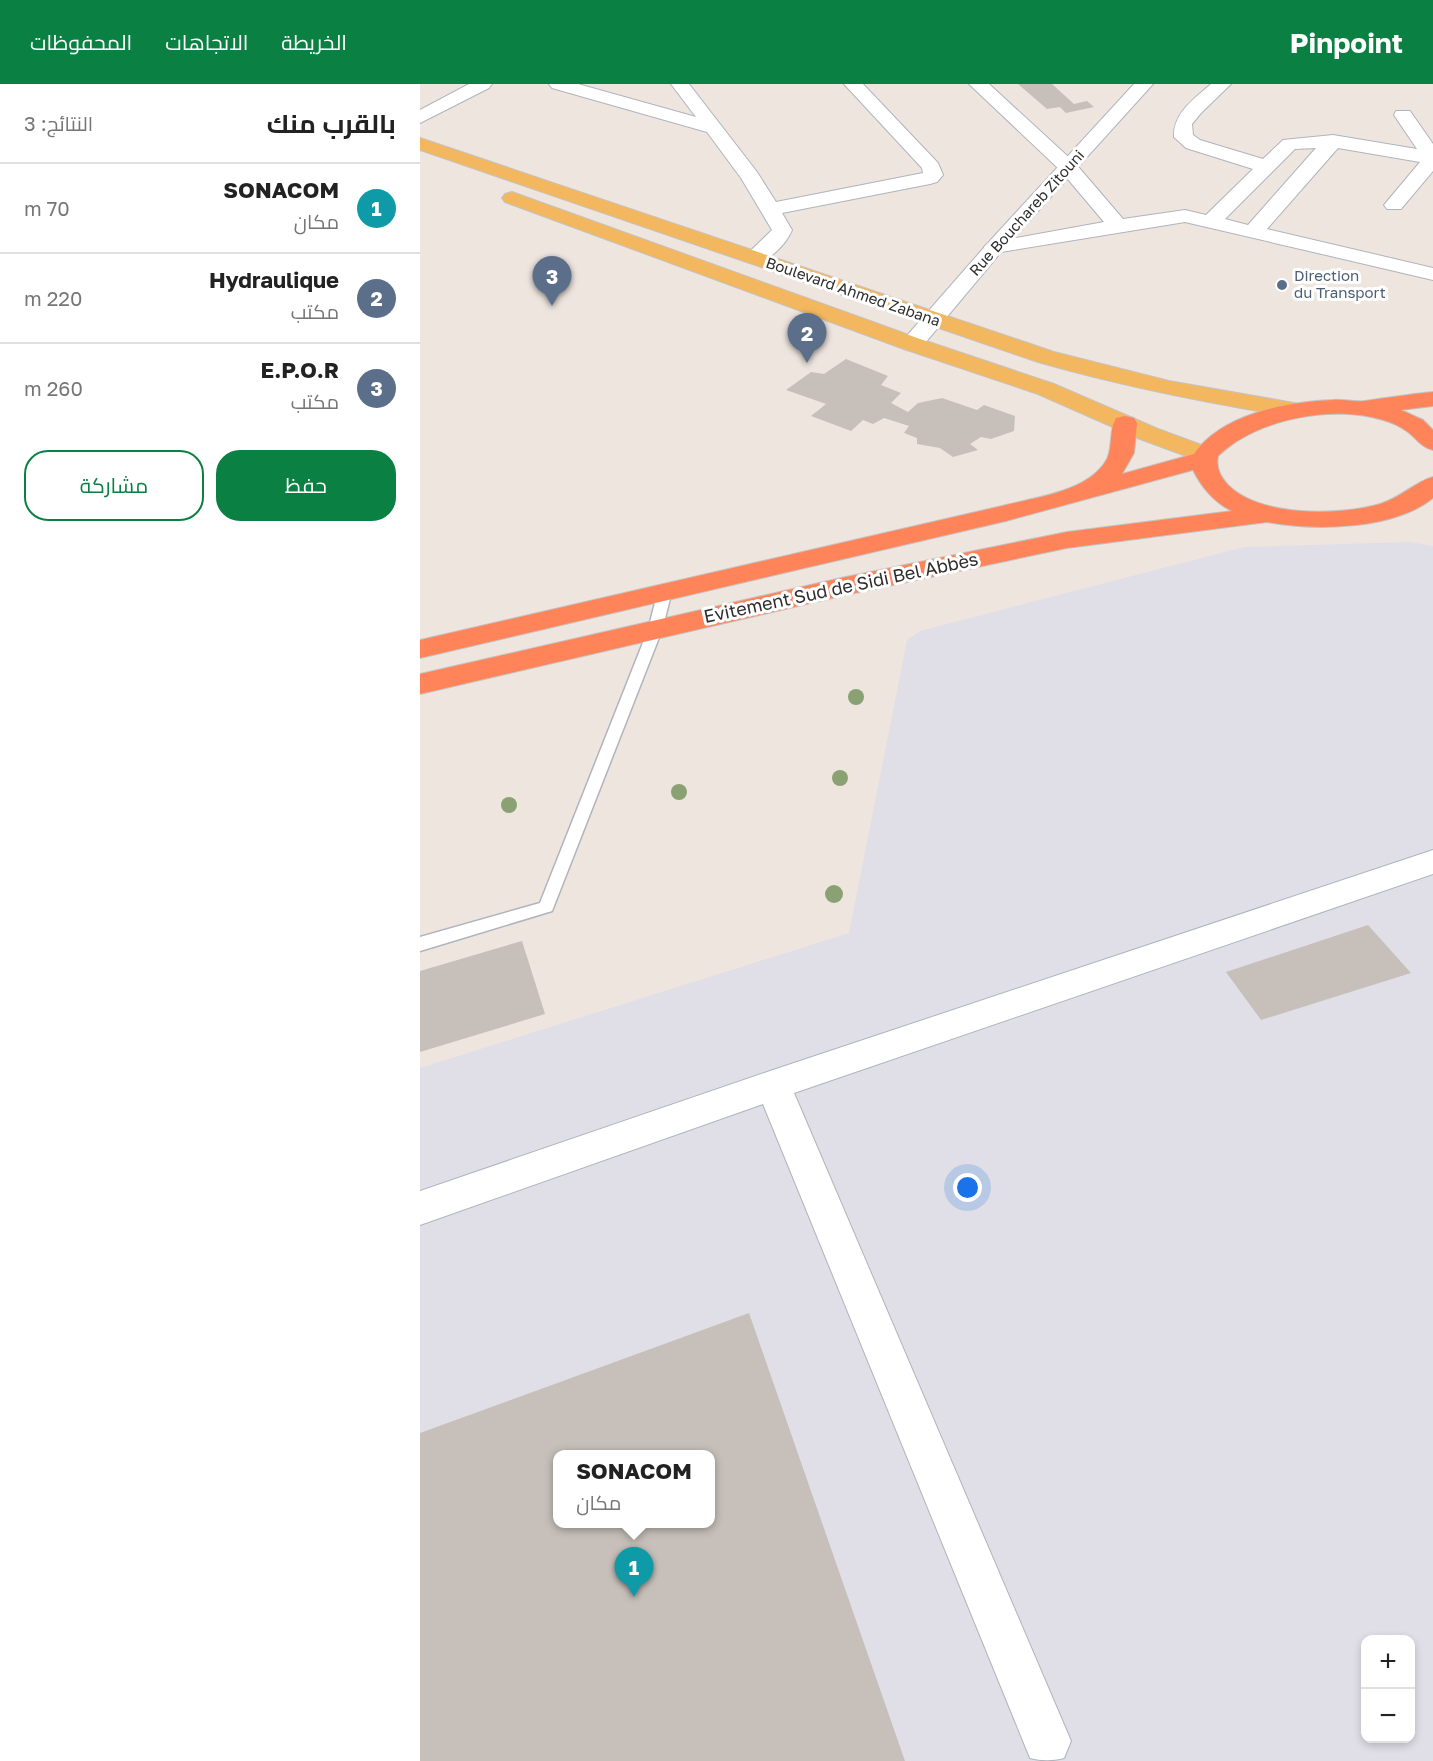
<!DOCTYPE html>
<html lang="ar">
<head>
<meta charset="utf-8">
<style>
	:root { --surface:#fff; --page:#f2f2f2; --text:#222; --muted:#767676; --line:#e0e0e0; --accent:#0b8043 }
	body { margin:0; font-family:"Golos Text",Cairo,sans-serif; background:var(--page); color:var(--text); direction:rtl }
	.controls { position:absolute; right:18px; bottom:18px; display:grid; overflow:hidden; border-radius:12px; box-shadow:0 3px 9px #0003 }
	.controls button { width:54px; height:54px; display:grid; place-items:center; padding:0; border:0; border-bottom:2px solid var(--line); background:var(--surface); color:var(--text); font:30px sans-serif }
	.you { position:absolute; left:548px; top:1104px; width:21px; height:21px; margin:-15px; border:4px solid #fff; border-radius:50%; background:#1a73e8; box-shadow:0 0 0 9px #1a73e833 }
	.badge { display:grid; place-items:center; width:39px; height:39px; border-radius:50%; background:var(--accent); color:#fff; font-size:20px; font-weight:700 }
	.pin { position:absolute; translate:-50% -50px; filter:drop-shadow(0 2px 3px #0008) }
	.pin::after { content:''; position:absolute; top:32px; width:21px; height:18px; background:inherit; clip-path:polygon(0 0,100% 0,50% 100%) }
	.popup { position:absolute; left:133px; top:1366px; width:162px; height:78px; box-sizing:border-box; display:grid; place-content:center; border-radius:12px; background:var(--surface); filter:drop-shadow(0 2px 4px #0005); font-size:20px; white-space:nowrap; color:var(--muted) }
	.popup b { font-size:22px; color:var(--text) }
	.popup::after { content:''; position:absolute; left:50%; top:100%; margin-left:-12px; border:12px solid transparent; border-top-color:var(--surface) }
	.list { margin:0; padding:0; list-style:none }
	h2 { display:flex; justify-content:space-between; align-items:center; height:78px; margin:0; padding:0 24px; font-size:26px }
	h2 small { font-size:20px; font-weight:400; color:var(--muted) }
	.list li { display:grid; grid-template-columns:39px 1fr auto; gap:18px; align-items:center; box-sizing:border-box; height:90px; padding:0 24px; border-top:2px solid var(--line) }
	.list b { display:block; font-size:22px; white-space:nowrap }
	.list p { margin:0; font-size:20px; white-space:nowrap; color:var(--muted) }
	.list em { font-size:20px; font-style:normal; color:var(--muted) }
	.actions { display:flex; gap:12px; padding:18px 24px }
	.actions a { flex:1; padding:14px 0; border:2px solid var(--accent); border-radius:24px; text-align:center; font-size:21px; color:var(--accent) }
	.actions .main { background:var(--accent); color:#fff }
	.map { position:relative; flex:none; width:1013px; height:1677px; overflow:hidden; direction:ltr }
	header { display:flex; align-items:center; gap:36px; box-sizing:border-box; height:84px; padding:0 30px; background:var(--accent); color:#fff }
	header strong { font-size:28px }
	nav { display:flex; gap:33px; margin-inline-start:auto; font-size:21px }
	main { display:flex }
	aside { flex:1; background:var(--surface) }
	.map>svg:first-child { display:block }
</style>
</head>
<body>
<header>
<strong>Pinpoint</strong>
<nav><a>الخريطة</a><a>الاتجاهات</a><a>المحفوظات</a></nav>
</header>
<main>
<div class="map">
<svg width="1013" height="1677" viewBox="0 0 1013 1677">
	<rect width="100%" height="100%" fill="#eee5df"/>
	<path fill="#e0dfe7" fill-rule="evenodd" d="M 990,458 L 1013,462 L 1013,1677 L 0,1677 L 0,984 L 429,849 L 487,556 L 500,547 L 824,463 ZM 138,1370 L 290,1370 L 290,1440 L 138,1440 ZM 946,1556 L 990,1556 L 990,1654 L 946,1654 Z"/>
	<g fill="#c7c0ba" fill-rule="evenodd">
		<polygon points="598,0 632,0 654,20 667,17 674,23 646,29 640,23 627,25"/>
		<polygon points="426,275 468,292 461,301 481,309 471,319 488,328 498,319 522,314 557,326 564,321 595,332 594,347 571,355 561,353 550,360 558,366 533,373 520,364 497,360 497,354 484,349 489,342 464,334 453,340 443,336 431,347 391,332 406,320 366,306 391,288 404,290"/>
		<polygon points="948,841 991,889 841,936 806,888"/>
		<polygon points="102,857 125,930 0,968 0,887"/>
		<path d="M 329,1229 L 485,1677 L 0,1677 L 0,1349 ZM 138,1370 L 290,1370 L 290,1440 L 138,1440 Z"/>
	</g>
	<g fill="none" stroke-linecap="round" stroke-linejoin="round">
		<g stroke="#afb4bd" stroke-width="3">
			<polygon id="lane" points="245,503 252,507 242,546 132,827 0,867 0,853 120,819 228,546 238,507"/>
		</g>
		<g stroke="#afb4bd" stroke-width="2">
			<g id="street">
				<polygon points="49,0 72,0 69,4 0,39 0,26"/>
				<path d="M 129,0 L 158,0 L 276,33 L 251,0 L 269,0 L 337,88 L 356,118 L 503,89 L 502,84 L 424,0 L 443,0 L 518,79 L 523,91 L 517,98 L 510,100 L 362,129 L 372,146 C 365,162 346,182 327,178 L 324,173 L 352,146 L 321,94 L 287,48 L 132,4 Z"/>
				<path d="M 549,0 L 569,0 L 655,79 L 703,135 L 765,126 L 786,131 L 833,85 L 766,64 L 754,53 C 753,29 774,15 791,0 L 811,0 L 781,29 L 772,40 L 773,51 L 780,56 L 843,75 L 863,56 L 913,51 L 997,65 L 974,31 L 976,27 L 990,27 L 1013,60 L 1013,87 L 981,125 L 967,125 L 964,121 L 1000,78 L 918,64 L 847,145 L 1013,184 L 1013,196 L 765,138 L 575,169 L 568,167 L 564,163 L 568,159 L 684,138 L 641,87 ZM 896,64 L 828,141 L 805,135 L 875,65 Z"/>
				<path d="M 1013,766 L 1013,790 L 374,1009 L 651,1657 L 644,1674 C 633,1677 621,1677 610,1674 L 343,1020 L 0,1141 L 0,1107 L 353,986 Z"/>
			</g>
		</g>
		<g stroke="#afb4bd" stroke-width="2">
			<polygon id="secondary" points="714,0 733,0 582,167 500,265 492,267 484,265 481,260 484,255 568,159"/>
		</g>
		<g stroke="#c4c4c4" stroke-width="2">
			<g id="primary">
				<path d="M 0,54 L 634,268 L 749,297 L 874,319 L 882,321 L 886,326 L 882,331 L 874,333 C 787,319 702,302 618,278 L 0,66 Z"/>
				<polygon points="92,108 500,255 634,300 738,345 795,366 798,371 795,376 786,378 777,376 720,355 618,310 484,265 85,118 82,114 85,110"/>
			</g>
		</g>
		<g stroke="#c4c4c4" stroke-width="2">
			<path id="highway" d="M 1013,308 L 1013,322 L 981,326 L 1003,336 L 1013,346 L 1013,366 C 1001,363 997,355 988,348 C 981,343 971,338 963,336 C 913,320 836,335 798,372 C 796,384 800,392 808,401 C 840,433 919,432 960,420 C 980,414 995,398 1013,393 L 1013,414 C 974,446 894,447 847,438 L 647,464 L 421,512 L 0,610 L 0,590 L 421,494 L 647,448 L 812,427 C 794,418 782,404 773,386 L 586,437 L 0,574 L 0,556 L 582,422 C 616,413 669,408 687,375 C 693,362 689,345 696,334 L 705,332 L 714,334 L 717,339 L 714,369 L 702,390 L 774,370 C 802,330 866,318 912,316 C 923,315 934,318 944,317 C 967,314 990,310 1013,308 Z"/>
		</g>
		<use href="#lane" fill="#fff" fill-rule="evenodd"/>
		<use href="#street" fill="#fff" fill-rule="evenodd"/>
		<use href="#secondary" fill="#fff" fill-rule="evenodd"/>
		<use href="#primary" fill="#f3b75f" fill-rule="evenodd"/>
		<use href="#highway" fill="#ff8459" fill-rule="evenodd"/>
	</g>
	<g fill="#8aa273">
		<circle cx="436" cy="613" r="8"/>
		<circle cx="420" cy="694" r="8"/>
		<circle cx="259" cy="708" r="8"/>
		<circle cx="89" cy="721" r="8"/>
		<circle cx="414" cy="810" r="9"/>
	</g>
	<circle fill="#5c6f8a" stroke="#fff" stroke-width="2" cx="862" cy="201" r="6"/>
	<g text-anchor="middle" stroke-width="6" stroke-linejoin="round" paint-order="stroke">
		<g font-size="15" fill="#2d2d2d" stroke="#fff">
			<text transform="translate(607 129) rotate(-48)" y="5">Rue Bouchareb Zitouni</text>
			<text transform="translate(433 208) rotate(19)" y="5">Boulevard Ahmed Zabana</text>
		</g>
		<g font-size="15" fill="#4e5e75" stroke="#fff" text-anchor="start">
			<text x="874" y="197">Direction<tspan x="874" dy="17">du Transport</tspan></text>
		</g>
		<g font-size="18" fill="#2d2d2d" stroke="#fff">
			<text transform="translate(421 504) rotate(-12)" y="6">Evitement Sud de Sidi Bel Abbès</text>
		</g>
	</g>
</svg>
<div class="controls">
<button>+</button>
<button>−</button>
</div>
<div class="you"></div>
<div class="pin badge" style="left:214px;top:1513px;background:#0f9aa8">1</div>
<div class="popup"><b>SONACOM</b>مكان</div>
<div class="pin badge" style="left:387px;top:279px;background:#5c6f8a">2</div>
<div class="pin badge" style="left:132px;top:222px;background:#5c6f8a">3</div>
</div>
<aside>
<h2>بالقرب منك<small>النتائج: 3</small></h2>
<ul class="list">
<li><span class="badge" style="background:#0f9aa8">1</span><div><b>SONACOM</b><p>مكان</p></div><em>70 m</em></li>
<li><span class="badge" style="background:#5c6f8a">2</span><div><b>Hydraulique</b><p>مكتب</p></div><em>220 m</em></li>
<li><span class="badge" style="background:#5c6f8a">3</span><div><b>E.P.O.R</b><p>مكتب</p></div><em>260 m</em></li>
</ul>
<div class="actions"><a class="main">حفظ</a><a>مشاركة</a></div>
</aside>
</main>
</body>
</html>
